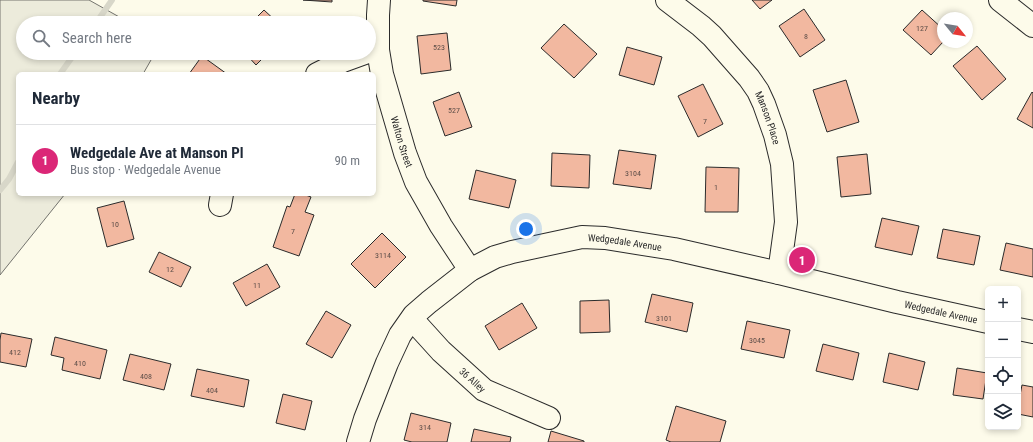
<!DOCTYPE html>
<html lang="en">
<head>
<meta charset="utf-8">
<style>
	:root { --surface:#fff; --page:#f2f2f3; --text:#1f2937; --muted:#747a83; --line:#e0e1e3; --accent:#db2777 }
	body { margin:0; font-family:"Roboto Condensed",sans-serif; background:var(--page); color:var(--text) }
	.controls { position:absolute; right:12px; bottom:12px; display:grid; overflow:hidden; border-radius:6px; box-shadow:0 2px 6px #0003 }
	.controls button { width:36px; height:36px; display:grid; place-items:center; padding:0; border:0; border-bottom:1px solid var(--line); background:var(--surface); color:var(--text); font:20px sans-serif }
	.compass { position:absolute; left:937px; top:12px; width:36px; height:36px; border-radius:50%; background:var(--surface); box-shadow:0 2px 6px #0003; rotate:120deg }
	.you { position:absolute; left:526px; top:229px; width:14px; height:14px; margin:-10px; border:3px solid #fff; border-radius:50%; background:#1a73e8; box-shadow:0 0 0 6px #1a73e833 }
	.badge { display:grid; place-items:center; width:26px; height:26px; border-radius:50%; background:var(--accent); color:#fff; font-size:13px; font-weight:700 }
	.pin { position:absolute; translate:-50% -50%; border:2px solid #fff; box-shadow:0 1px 4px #0006 }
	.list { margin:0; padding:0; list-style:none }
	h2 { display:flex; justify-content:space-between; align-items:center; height:52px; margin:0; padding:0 16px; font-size:17px }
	h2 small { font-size:13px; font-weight:400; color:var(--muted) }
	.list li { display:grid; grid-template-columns:26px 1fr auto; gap:12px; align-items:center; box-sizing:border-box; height:72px; padding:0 16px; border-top:1px solid var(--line) }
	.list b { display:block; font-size:15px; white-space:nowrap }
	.list p { margin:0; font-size:13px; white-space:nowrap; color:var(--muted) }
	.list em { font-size:13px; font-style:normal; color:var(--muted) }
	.icon { flex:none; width:22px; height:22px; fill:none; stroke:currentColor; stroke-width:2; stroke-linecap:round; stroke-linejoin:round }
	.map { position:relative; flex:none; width:1033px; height:442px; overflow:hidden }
	.search { position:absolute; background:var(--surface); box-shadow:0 2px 6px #0003; left:16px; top:16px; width:360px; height:44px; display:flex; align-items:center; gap:10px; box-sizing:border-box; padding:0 14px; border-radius:22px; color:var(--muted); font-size:15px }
	.panel { position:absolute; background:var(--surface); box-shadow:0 2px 6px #0003; left:16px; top:72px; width:360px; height:124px; border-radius:6px }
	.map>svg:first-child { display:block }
</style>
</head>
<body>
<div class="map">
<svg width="1033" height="442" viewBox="0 0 1033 442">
	<rect width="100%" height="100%" fill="#fdfbea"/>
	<polygon fill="#ecebdb" stroke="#74746e" points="0,0 89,0 130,23 23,23 23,53 155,53 143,74 18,74 18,194 65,194 0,275"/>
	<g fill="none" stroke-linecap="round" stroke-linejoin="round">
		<g stroke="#d8d7c9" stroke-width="6">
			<polyline points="96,23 112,0"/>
			<polyline points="60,74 75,53"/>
			<polyline points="0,190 9,179 18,162"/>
		</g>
	</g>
	<g fill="#f2b8a0" stroke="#2b2b2b">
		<polygon points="303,0 332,0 332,2"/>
		<polygon points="423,0 457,0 456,6 423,1"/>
		<polygon points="752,0 772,0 760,9"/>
		<polygon points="804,9 825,40 800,57 779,26"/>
		<polygon points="264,10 278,23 251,23"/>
		<polygon points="922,10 943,29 943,42 931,55 903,30"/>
		<polygon points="564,24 597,54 574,78 541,48"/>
		<polygon points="447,33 451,70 421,74 417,36"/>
		<polygon points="977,46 1006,79 982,100 953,66"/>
		<polygon points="627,47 662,57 654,85 619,75"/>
		<polygon points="245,53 268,53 256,65"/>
		<polygon points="202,56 227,74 189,74"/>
		<polygon points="846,80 859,122 827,132 813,90"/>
		<polygon points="703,84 723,124 698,137 678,96"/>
		<polygon points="459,92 472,127 445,136 433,102"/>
		<polygon points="1032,92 1033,93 1033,128 1017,119"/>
		<polygon points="619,150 656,155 651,189 613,184"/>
		<polygon points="552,153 590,155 589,188 551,186"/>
		<polygon points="867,154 871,194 841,197 837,157"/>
		<polygon points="706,167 739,168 738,212 705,212"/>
		<polygon points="476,170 516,180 509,208 469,199"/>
		<polygon points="295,194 303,194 311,197 305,212 314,215 299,256 273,247 287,206 290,207"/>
		<polygon points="124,201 134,239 107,247 97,208"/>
		<polygon points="882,218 919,226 912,255 875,247"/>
		<polygon points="943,229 980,236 974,265 937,258"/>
		<polygon points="382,233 406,257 375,288 351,264"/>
		<polygon points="1006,243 1033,249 1033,277 1000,270"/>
		<polygon points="159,252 191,267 181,287 149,272"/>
		<polygon points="267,264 280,287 246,306 233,283"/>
		<polygon points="652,294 693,303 687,332 645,322"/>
		<polygon points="609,300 610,332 580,333 580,301"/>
		<polygon points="522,303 537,328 499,350 485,326"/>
		<polygon points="326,311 351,325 332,358 306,344"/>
		<polygon points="747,321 790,330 784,358 741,349"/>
		<polygon points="1,333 32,339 26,367 0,362 0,340"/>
		<polygon points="55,337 107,350 100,379 62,370 64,358 51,355"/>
		<polygon points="823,344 859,353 853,380 816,371"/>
		<polygon points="889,353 925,362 918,390 883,382"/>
		<polygon points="130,354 171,364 164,390 123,380"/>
		<polygon points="957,368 987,373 983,399 953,395"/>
		<polygon points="197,369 249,380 244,407 191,396"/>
		<polygon points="1022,385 1033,387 1033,417 1018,414 1018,405"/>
		<polygon points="283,394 312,401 305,430 276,423"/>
		<polygon points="676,406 726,421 720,442 671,442 666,440"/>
		<polygon points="411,413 451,423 447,442 412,442 404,440"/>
		<polygon points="474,429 511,437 510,442 471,442"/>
		<polygon points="551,431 584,441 584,442 548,442"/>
	</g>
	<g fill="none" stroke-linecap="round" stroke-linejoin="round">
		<g stroke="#2b2b2b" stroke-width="24">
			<g id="minor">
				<path id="s1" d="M 379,0 L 378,15 L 378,50 L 382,74 L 405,153 L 416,182 L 441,226 L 470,270"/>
				<path id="s2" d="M 667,0 L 701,26 L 712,36 L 749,78 L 758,91 L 764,104 L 775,135 L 782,164 L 786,222 L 779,273"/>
				<polyline points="1000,0 1033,26"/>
				<polyline points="317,74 343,61 365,53"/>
				<polyline points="220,205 222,194"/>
				<path id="s3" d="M 412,319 L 441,351 L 484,390 L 549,418"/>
				<polyline points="1018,329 1033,332"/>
				<path id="s4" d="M 358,442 L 365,419 L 387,363 L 400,335 L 414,315 L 429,302 L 470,270 L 495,257 L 512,252 L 582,237 L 605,238 L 674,249 L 779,273 L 897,302 L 988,322"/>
			</g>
		</g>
		<use href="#minor" stroke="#fdfbea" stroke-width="22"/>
	</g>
	<g text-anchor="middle" stroke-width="3" stroke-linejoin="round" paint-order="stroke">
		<g font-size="8" fill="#5d4e48">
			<text x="922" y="31">127</text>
			<text x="806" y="39">8</text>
			<text x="439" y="50">523</text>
			<text x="454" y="113">527</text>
			<text x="705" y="124">7</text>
			<text x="633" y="176">3104</text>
			<text x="716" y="190">1</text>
			<text x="115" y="227">10</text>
			<text x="293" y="234">7</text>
			<text x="383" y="258">3114</text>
			<text x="170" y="272">12</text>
			<text x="257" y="288">11</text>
			<text x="664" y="321">3101</text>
			<text x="757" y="343">3045</text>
			<text x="15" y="355">412</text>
			<text x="80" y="366">410</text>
			<text x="146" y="379">408</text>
			<text x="212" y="393">404</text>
			<text x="425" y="430">314</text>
		</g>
		<g font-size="10" fill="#2b2b2b" stroke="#fdfbea">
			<text dy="4" stroke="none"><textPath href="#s2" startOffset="158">Manson Place</textPath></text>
			<text dy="4" stroke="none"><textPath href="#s1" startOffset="145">Walton Street</textPath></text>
			<text dy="4" stroke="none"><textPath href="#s4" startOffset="372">Wedgedale Avenue</textPath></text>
			<text dy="4" stroke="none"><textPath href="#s4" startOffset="696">Wedgedale Avenue</textPath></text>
			<text dy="4" stroke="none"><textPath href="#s3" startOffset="86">36 Alley</textPath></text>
		</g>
	</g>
</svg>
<div class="controls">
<button>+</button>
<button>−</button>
<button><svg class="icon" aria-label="locate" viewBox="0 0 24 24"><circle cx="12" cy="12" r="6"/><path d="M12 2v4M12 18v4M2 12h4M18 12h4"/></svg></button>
<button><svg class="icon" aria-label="layers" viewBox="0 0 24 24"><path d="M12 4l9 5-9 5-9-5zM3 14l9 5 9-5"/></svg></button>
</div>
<svg class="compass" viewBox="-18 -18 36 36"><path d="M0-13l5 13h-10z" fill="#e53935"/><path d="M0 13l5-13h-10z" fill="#747a83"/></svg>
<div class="you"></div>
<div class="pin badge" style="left:802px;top:260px">1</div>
<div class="search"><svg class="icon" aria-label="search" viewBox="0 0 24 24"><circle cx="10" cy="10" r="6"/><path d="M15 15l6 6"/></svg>Search here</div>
<section class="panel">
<h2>Nearby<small></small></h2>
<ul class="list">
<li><span class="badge">1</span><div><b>Wedgedale Ave at Manson Pl</b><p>Bus stop · Wedgedale Avenue</p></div><em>90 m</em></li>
</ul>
</section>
</div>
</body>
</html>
